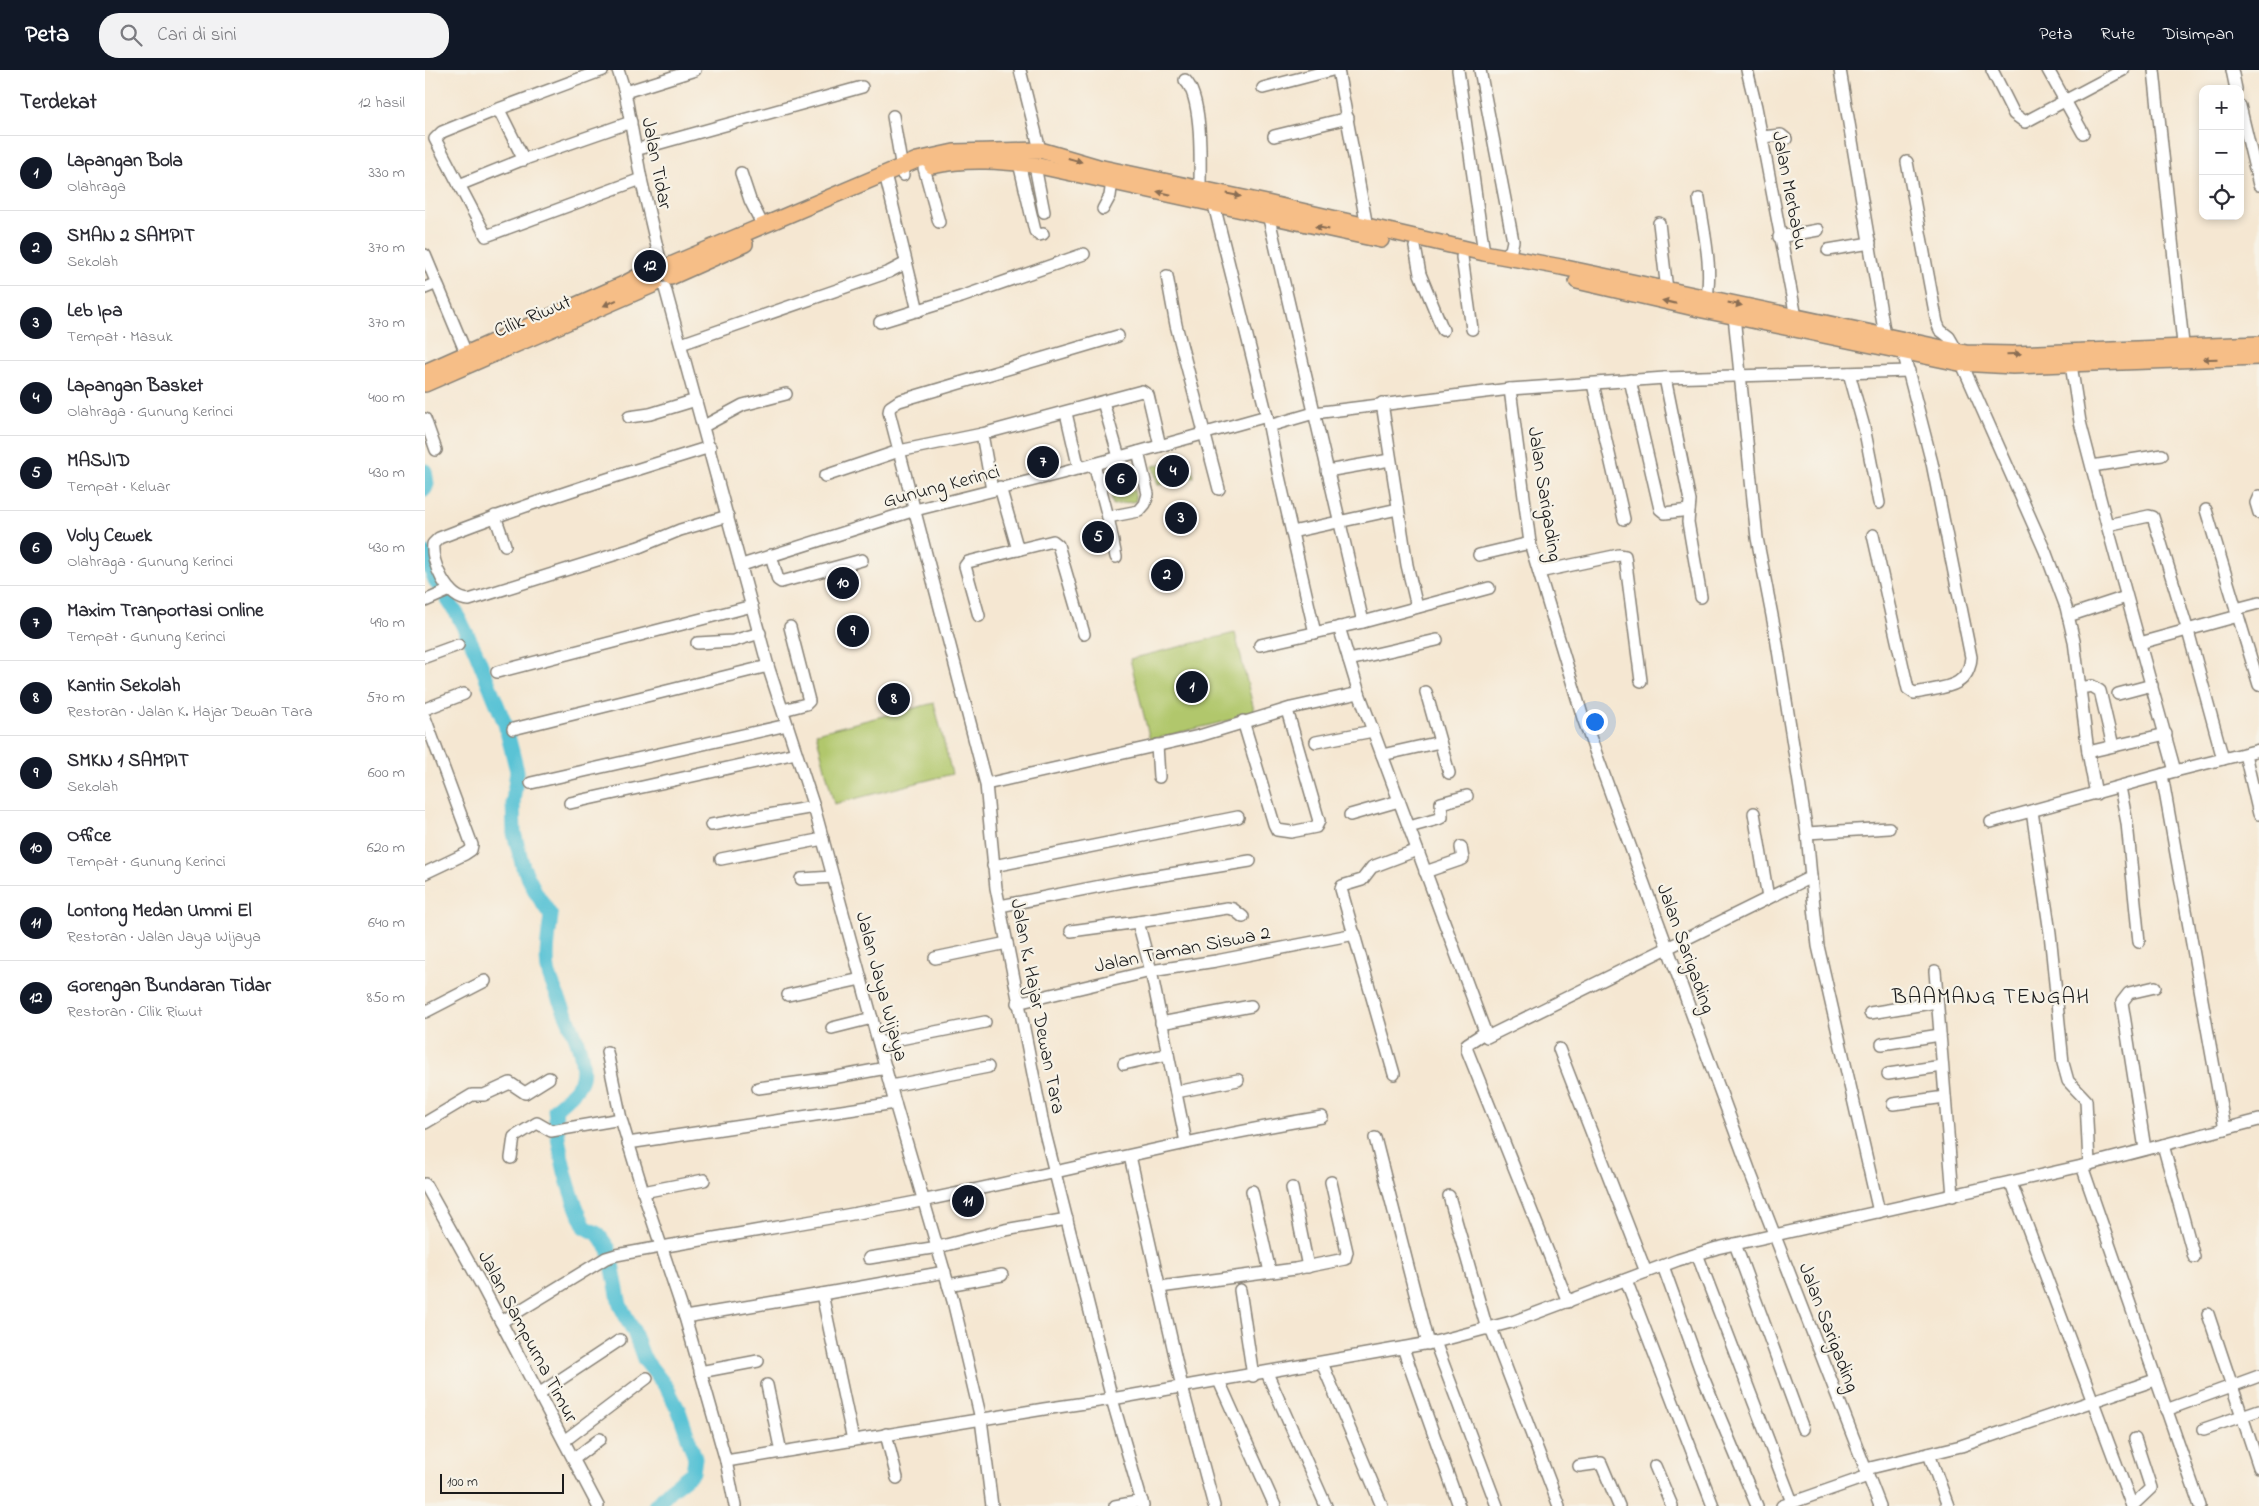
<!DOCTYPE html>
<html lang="id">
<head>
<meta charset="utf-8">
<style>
	:root { --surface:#fff; --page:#f2f2f3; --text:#2b2b33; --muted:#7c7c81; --line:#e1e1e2; --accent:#111827 }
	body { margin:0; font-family:"Indie Flower",sans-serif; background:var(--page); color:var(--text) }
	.controls { position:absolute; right:15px; top:15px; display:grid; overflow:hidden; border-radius:10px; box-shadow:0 2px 8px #0003 }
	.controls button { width:45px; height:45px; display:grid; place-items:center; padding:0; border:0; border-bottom:1px solid var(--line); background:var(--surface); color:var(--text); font:25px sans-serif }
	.scale { position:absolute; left:15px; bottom:12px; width:124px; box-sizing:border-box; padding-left:5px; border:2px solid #1c1c1c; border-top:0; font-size:14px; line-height:18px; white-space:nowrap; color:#1c1c1c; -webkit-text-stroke:4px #f7f3e8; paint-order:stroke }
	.you { position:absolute; left:1169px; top:651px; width:18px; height:18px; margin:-12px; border:4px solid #fff; border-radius:50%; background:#1a73e8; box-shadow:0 0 0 8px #1a73e833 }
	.badge { display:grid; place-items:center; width:32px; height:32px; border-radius:50%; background:var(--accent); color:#fff; font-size:16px; font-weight:700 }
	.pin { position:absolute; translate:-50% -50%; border:2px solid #fff; box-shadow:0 1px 5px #0006 }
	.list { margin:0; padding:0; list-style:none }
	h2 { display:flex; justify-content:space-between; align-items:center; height:65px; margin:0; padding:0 20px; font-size:21px }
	h2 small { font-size:16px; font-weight:400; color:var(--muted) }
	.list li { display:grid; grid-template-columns:32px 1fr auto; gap:15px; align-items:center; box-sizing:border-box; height:75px; padding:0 20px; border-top:1px solid var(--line) }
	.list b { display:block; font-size:19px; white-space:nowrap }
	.list p { margin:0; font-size:16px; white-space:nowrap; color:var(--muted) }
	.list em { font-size:16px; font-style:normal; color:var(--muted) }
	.icon { flex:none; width:28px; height:28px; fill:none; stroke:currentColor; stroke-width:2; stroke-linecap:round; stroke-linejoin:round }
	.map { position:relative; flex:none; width:1834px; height:1436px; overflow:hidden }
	header { display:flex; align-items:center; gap:30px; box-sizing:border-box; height:70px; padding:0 25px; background:var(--accent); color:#fff }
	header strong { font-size:24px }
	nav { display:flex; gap:28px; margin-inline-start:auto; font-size:18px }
	.search { width:350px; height:45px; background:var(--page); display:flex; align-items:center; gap:12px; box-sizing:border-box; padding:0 18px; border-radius:20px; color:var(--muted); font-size:19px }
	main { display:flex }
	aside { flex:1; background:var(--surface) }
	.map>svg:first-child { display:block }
</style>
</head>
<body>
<header>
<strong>Peta</strong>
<div class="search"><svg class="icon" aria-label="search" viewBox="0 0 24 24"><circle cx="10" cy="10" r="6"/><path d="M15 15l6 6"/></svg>Cari di sini</div>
<nav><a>Peta</a><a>Rute</a><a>Disimpan</a></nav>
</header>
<main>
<aside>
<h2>Terdekat<small>12 hasil</small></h2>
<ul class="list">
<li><span class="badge">1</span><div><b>Lapangan Bola</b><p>Olahraga</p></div><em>330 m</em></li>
<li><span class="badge">2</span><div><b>SMAN 2 SAMPIT</b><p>Sekolah</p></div><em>370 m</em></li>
<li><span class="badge">3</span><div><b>Leb Ipa</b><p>Tempat · Masuk</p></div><em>370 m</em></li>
<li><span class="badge">4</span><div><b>Lapangan Basket</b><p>Olahraga · Gunung Kerinci</p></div><em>400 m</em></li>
<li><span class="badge">5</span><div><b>MASJID</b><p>Tempat · Keluar</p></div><em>430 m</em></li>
<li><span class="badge">6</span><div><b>Voly Cewek</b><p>Olahraga · Gunung Kerinci</p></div><em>430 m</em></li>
<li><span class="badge">7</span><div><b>Maxim Tranportasi Online</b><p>Tempat · Gunung Kerinci</p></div><em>490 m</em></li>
<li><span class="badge">8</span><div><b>Kantin Sekolah</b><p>Restoran · Jalan K. Hajar Dewan Tara</p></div><em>570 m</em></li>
<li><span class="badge">9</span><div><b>SMKN 1 SAMPIT</b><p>Sekolah</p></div><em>600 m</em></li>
<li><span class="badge">10</span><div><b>Office</b><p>Tempat · Gunung Kerinci</p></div><em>620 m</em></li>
<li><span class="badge">11</span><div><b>Lontong Medan Ummi El</b><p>Restoran · Jalan Jaya Wijaya</p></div><em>640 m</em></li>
<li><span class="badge">12</span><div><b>Gorengan Bundaran Tidar</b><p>Restoran · Cilik Riwut</p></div><em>850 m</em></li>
</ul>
</aside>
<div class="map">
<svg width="1834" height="1436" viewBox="0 0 1834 1436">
	<rect width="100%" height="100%" fill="#f7f3e8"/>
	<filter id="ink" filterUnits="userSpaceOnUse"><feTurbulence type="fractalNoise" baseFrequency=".02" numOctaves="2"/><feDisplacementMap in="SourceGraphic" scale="10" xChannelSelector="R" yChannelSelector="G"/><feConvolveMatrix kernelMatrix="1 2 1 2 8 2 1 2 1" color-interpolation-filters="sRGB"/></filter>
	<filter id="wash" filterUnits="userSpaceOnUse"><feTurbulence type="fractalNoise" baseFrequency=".0096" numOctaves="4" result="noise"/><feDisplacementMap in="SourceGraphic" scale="20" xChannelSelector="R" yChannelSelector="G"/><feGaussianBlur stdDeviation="1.12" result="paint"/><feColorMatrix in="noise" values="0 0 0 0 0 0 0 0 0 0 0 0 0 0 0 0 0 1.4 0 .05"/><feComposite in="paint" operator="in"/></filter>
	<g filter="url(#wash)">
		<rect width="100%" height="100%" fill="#f5e7d2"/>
		<g fill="#b1c76c" stroke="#667244">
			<polygon points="764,387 769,407 733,415 728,396"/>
			<polygon points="707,400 710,413 686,418 683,406"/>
			<polygon points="709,420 711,431 688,435 686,424"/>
			<polygon points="810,563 830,644 725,670 705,589"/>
			<polygon points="509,633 527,704 409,734 391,663"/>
		</g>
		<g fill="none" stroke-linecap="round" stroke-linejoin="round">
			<g stroke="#5ac3d5" stroke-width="15">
				<polyline points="0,401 2,414 0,419"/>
				<path d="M 0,483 L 10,510 L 32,544 L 50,580 L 80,654 L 92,701 L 88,732 L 89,763 L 98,797 L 111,823 L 126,846 C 124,863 119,891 125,907 C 134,935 163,979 157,1008 C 154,1020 138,1031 130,1039 C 133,1080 142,1120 160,1157 L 173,1164 L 184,1179 L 195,1235 L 209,1262 L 219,1289 L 242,1318 L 254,1341 L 270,1388 L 268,1402 L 245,1420 L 230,1436"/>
			</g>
		</g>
	</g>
	<g filter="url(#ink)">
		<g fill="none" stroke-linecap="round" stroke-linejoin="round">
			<g stroke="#888277" stroke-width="14">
				<g id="minor">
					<polyline points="193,0 200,22 216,109 236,194"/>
					<polyline points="595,0 615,80"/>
					<polyline points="913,0 942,157"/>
					<polyline points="1033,0 1059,183"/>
					<polyline points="1055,0 1088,171 1086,180 1078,187"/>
					<polyline points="1322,0 1331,37 1371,247"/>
					<polyline points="1415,0 1460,266"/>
					<polyline points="1567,0 1589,44 1600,52 1698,0"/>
					<polyline points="1623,0 1658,63"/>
					<polyline points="1729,0 1759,283"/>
					<polyline points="1807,0 1811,19"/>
					<path d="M 760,10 C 778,28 775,92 775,118"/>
					<polyline points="838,18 907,0"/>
					<polyline points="200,22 270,0"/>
					<polyline points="1815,36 1834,115"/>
					<polyline points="71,40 178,0"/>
					<polyline points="468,46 478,105"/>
					<polyline points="849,66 923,48"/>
					<polyline points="1337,67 1356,65 1361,69"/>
					<polyline points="210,80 437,17"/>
					<polyline points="99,90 76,44 71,40 17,62 10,69 61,166 216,109"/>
					<polyline points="1482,92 1512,253 1515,260 1524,267 1532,281"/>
					<polyline points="594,93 610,161 614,165 618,164"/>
					<polyline points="610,96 619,142"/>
					<polyline points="499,98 514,152"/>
					<polyline points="316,103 325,130 338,156"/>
					<polyline points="462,112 493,241"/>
					<polyline points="34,115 94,91 206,52"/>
					<path d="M 1274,129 C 1279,164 1289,201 1280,236"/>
					<polyline points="789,135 842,346 853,402 890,563"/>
					<polyline points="678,139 685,126 687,111"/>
					<polyline points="842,140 938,552"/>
					<polyline points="1234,153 1242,220"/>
					<polyline points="1354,167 1393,160"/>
					<polyline points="990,177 995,204 1018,260"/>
					<polyline points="1403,180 1445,173"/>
					<polyline points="0,185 41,283"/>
					<polyline points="1037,187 1047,259"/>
					<polyline points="742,206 751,255 794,419"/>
					<polyline points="0,218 12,213"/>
					<polyline points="240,218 343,596 389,737 470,1033 528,1231 556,1349 567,1436"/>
					<polyline points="455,252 536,227 659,184"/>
					<polyline points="693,266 474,331 465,337 464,342 561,714 571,818 619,1059 687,1329 718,1436"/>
					<polyline points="256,274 464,202 481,193"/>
					<polyline points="1645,288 1655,352 1682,455 1750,701"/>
					<polyline points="1537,294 1620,481 1641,537 1649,571 1663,682 1671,724"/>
					<polyline points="1424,303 1439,357 1454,433"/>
					<polyline points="1240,308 1265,431 1263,452 1276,527"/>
					<polyline points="1205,310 1235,439 1240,443 1264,440"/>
					<polyline points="1168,314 1199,449"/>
					<polyline points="1085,319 1105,473 1158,648 1325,1102 1455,1436"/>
					<polyline points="678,332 694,387"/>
					<polyline points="957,333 982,495 992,537"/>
					<polyline points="641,343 654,399"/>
					<polyline points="204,347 225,344 271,330"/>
					<polyline points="0,349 11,380"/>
					<polyline points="279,356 318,335 361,324"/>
					<polyline points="844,356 889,343 1085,319 1240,308 1484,301"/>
					<polyline points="557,364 567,420"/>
					<path d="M 285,377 C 194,405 103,433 14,468 L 8,474 C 6,493 22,529 44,530 L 214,477 L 255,460 L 303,446"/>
					<polyline points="669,394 683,447"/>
					<polyline points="1667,396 1737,385"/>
					<polyline points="902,401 965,390"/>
					<polyline points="400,406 474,381 557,364 717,321 723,325 735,376"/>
					<polyline points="575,417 593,480"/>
					<polyline points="1834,426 1831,433 1834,443"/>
					<polyline points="1781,440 1834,615"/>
					<polyline points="70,446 80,475"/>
					<polyline points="1682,455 1724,446 1728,447 1763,561 1798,689"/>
					<polyline points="867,462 973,439"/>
					<path d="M 1448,465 L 1483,619 L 1489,623 L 1495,622 C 1519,617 1544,618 1546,587 L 1507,393 L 1478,281"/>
					<polyline points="346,485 353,510 356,512 437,490"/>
					<polyline points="1054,485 1105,473"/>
					<polyline points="691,487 683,447 714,441 720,434 723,424 713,382"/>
					<polyline points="317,495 490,440 641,402 842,346"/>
					<polyline points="1114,502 1194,485 1200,486 1216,611"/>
					<polyline points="0,531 25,520"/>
					<polyline points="1811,539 1834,533"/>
					<polyline points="554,546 540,496 543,492 628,471 633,475 659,564"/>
					<polyline points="1643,546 1701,527"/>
					<polyline points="914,557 934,623 1062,967 1386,807 1382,763 1350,561 1332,468 1309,246"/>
					<polyline points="272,573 308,571 335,563"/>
					<polyline points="1715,573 1813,546"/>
					<polyline points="835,575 938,552 1064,518"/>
					<polyline points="0,587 33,575"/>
					<polyline points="924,590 1012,570"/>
					<polyline points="72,602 327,536"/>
					<polyline points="1655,618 1667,616 1675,621 1688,676"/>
					<polyline points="1001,622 1024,703"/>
					<polyline points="1693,624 1727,615"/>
					<polyline points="0,639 39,624"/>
					<polyline points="358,640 381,634 384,631 365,557"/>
					<polyline points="0,648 47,775 46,780 40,784 0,803"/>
					<polyline points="818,651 849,754 852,760 866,762 891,757 894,751 862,640"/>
					<polyline points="88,659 343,596"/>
					<polyline points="891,672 948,661"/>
					<polyline points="732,675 734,707"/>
					<polyline points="1663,682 1741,664"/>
					<polyline points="1820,684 1834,744"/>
					<polyline points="957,685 1015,672"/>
					<polyline points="1737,705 1800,1059"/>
					<polyline points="106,713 362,655"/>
					<polyline points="561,714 774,666 866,638 934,623"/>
					<polyline points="1695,717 1702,753 1714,872"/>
					<polyline points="145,733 371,683"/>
					<polyline points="1607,741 1625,863 1638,993 1643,1011 1661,1030 1664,1094"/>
					<polyline points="1329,743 1343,828"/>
					<polyline points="925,745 974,731"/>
					<polyline points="1566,752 1750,701 1834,680"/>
					<polyline points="286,755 389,737"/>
					<polyline points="984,757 1013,749 1017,747 1016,733 1042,726"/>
					<polyline points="1382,763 1464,758"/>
					<polyline points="296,789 398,769"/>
					<polyline points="568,796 813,747"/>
					<polyline points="1000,802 1038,789 1036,777"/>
					<polyline points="1386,807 1393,876 1454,1142"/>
					<polyline points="376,809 408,807"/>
					<polyline points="575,836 696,812 825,791"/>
					<polyline points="646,861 713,852"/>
					<polyline points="510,888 582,873"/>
					<polyline points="1510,901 1528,1126"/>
					<polyline points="363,925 436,909"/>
					<polyline points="592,933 726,901 791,891 930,864"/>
					<polyline points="0,942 60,911"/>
					<polyline points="1445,943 1512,932"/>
					<polyline points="736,953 826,936"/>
					<polyline points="407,958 447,948"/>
					<polyline points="1059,963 1042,974 1042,980 1143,1232"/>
					<polyline points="455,973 560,952"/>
					<polyline points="1457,974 1515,965"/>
					<polyline points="1134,979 1221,1202"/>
					<polyline points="182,982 196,1049 222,1134 260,1247 301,1391 310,1436"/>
					<polyline points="699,994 743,984"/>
					<polyline points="969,1004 916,819 917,816 937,810 947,797 992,780"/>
					<polyline points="1463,1004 1517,996"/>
					<polyline points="466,1016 563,997"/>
					<polyline points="333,1018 407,1008 461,998"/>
					<polyline points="751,1022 813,1010"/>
					<polyline points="1468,1034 1520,1027"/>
					<polyline points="0,1053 47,1025 59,1025 85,1013 100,1023 124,1008"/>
					<polyline points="950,1068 1003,1274"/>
					<polyline points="761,1072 726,901 713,852 802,838 808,839 818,847"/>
					<polyline points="203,1073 470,1033"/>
					<polyline points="1738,1075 1769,1187"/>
					<polyline points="1720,1079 1697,932 1704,923 1730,917"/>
					<polyline points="705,1086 757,1317 789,1436"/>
					<polyline points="86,1088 89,1067 112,1053 126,1061 196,1049"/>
					<polyline points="1657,1096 1775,1436"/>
					<polyline points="1586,1113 1707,1436"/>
					<polyline points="0,1114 57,1216 173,1436"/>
					<polyline points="867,1118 883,1197"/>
					<polyline points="827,1121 845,1202"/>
					<polyline points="218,1122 279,1110"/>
					<polyline points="1024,1126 1062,1259"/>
					<polyline points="1310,1174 1378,1359"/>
					<polyline points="1272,1184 1367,1432"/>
					<polyline points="444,1188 513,1177 580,1160 642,1149"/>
					<polyline points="1238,1196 1278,1307 1332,1436"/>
					<polyline points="1201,1210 1288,1436"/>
					<polyline points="523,1215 577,1205"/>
					<polyline points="735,1217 870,1199 920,1189 922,1182 906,1112"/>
					<polyline points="815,1220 828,1306"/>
					<polyline points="397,1224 520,1202"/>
					<polyline points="1783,1244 1834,1397"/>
					<polyline points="260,1247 397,1224 428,1370"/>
					<path d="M 76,1252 L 181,1188 L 191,1185 C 294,1166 398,1151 501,1130 C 633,1103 764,1069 897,1047"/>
					<polyline points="1066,1258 1134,1436"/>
					<polyline points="1010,1272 1072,1436"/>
					<polyline points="978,1278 1034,1436"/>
					<polyline points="897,1293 957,1436"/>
					<polyline points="275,1302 333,1291"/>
					<polyline points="842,1303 901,1436"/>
					<polyline points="794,1311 850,1436"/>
					<polyline points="342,1315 356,1382"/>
					<polyline points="115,1323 195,1270"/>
					<polyline points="1741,1340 1834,1306"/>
					<polyline points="1779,1359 1834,1340"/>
					<polyline points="461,1364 472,1408"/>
					<polyline points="139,1371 222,1308"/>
					<polyline points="1504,1384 1523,1436"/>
					<polyline points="149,1389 175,1369"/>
					<polyline points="301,1391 619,1339 687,1329 1010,1272 1090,1251 1253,1190 1292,1178 1657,1096 1834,1050"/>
					<polyline points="1154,1396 1176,1393 1194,1436"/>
					<polyline points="1230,1396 1247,1436"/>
					<polyline points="1441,1399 1536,1376 1730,1310"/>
					<polyline points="690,1436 717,1431"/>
					<polyline points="1357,1436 1443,1406"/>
					<polyline points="1707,1436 1726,1418 1710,1369"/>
				</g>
			</g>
			<g stroke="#888277" stroke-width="18">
				<g id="major">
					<path d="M 507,96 C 542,88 579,91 614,96 L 956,170"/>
					<polyline points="241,197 492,90 529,82 615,80 673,97 842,133 1059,183 1136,197 1541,283 1588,284 1834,274"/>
					<polyline points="246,207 320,174"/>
					<polyline points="1152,211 1278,240 1534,293 1588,296 1834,287"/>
					<polyline points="0,302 201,213 225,200"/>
					<polyline points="0,314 230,214"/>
				</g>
			</g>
			<use href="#minor" stroke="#fff" stroke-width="11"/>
			<use href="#major" stroke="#f6be87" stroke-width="15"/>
		</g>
		<defs><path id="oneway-solid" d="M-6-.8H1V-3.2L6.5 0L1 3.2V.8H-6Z" transform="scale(1.25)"/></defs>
		<g fill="#896d52">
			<use href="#oneway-solid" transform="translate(650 90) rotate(16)"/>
			<use href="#oneway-solid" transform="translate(739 123) rotate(-167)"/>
			<use href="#oneway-solid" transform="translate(809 125) rotate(12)"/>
			<use href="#oneway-solid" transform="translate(897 158) rotate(-168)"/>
			<use href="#oneway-solid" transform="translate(1244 232) rotate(-167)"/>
			<use href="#oneway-solid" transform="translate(185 233) rotate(156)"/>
			<use href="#oneway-solid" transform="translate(1310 234) rotate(12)"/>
			<use href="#oneway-solid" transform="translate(1589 284) rotate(-1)"/>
			<use href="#oneway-solid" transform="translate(1785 289) rotate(178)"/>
		</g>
	</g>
	<g text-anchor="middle" stroke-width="4.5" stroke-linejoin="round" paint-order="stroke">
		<g font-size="20" fill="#1c1c1c" stroke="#f7f3e8">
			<text transform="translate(233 93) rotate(79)" y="7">Jalan Tidar</text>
			<text transform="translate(1366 120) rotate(79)" y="7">Jalan Merbabu</text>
			<text transform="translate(107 245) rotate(-23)" y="7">Cilik Riwut</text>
			<text transform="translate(516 415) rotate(-15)" y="7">Gunung Kerinci</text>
			<text transform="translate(1121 424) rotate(81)" y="7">Jalan Sarigading</text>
			<text transform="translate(757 878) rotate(-11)" y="7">Jalan Taman Siswa 2</text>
			<text transform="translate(1262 878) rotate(70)" y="7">Jalan Sarigading</text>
			<text transform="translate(458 916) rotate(75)" y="7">Jalan Jaya Wijaya</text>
			<text transform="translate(614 936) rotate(79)" y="7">Jalan K. Hajar Dewan Tara</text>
			<text transform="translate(1405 1257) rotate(69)" y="7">Jalan Sarigading</text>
			<text transform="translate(104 1266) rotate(62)" y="7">Jalan Sampurna Timur</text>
		</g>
		<g font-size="22" letter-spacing="1" fill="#1c1c1c" stroke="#f7f3e8">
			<text x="1566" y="933">BAAMANG TENGAH</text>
		</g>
	</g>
</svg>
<div class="controls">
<button>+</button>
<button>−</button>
<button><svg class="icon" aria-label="locate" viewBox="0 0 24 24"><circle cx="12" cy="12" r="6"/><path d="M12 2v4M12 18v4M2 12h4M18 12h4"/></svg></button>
</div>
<div class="scale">100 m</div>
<div class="you"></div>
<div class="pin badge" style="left:767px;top:617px">1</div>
<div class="pin badge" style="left:742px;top:505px">2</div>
<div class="pin badge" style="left:756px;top:448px">3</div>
<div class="pin badge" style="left:748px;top:401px">4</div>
<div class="pin badge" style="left:673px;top:467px">5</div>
<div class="pin badge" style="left:696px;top:409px">6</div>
<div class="pin badge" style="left:618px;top:392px">7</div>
<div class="pin badge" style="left:469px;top:629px">8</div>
<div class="pin badge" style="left:428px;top:561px">9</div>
<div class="pin badge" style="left:418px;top:513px">10</div>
<div class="pin badge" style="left:543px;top:1131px">11</div>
<div class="pin badge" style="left:225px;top:196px">12</div>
</div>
</main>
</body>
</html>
